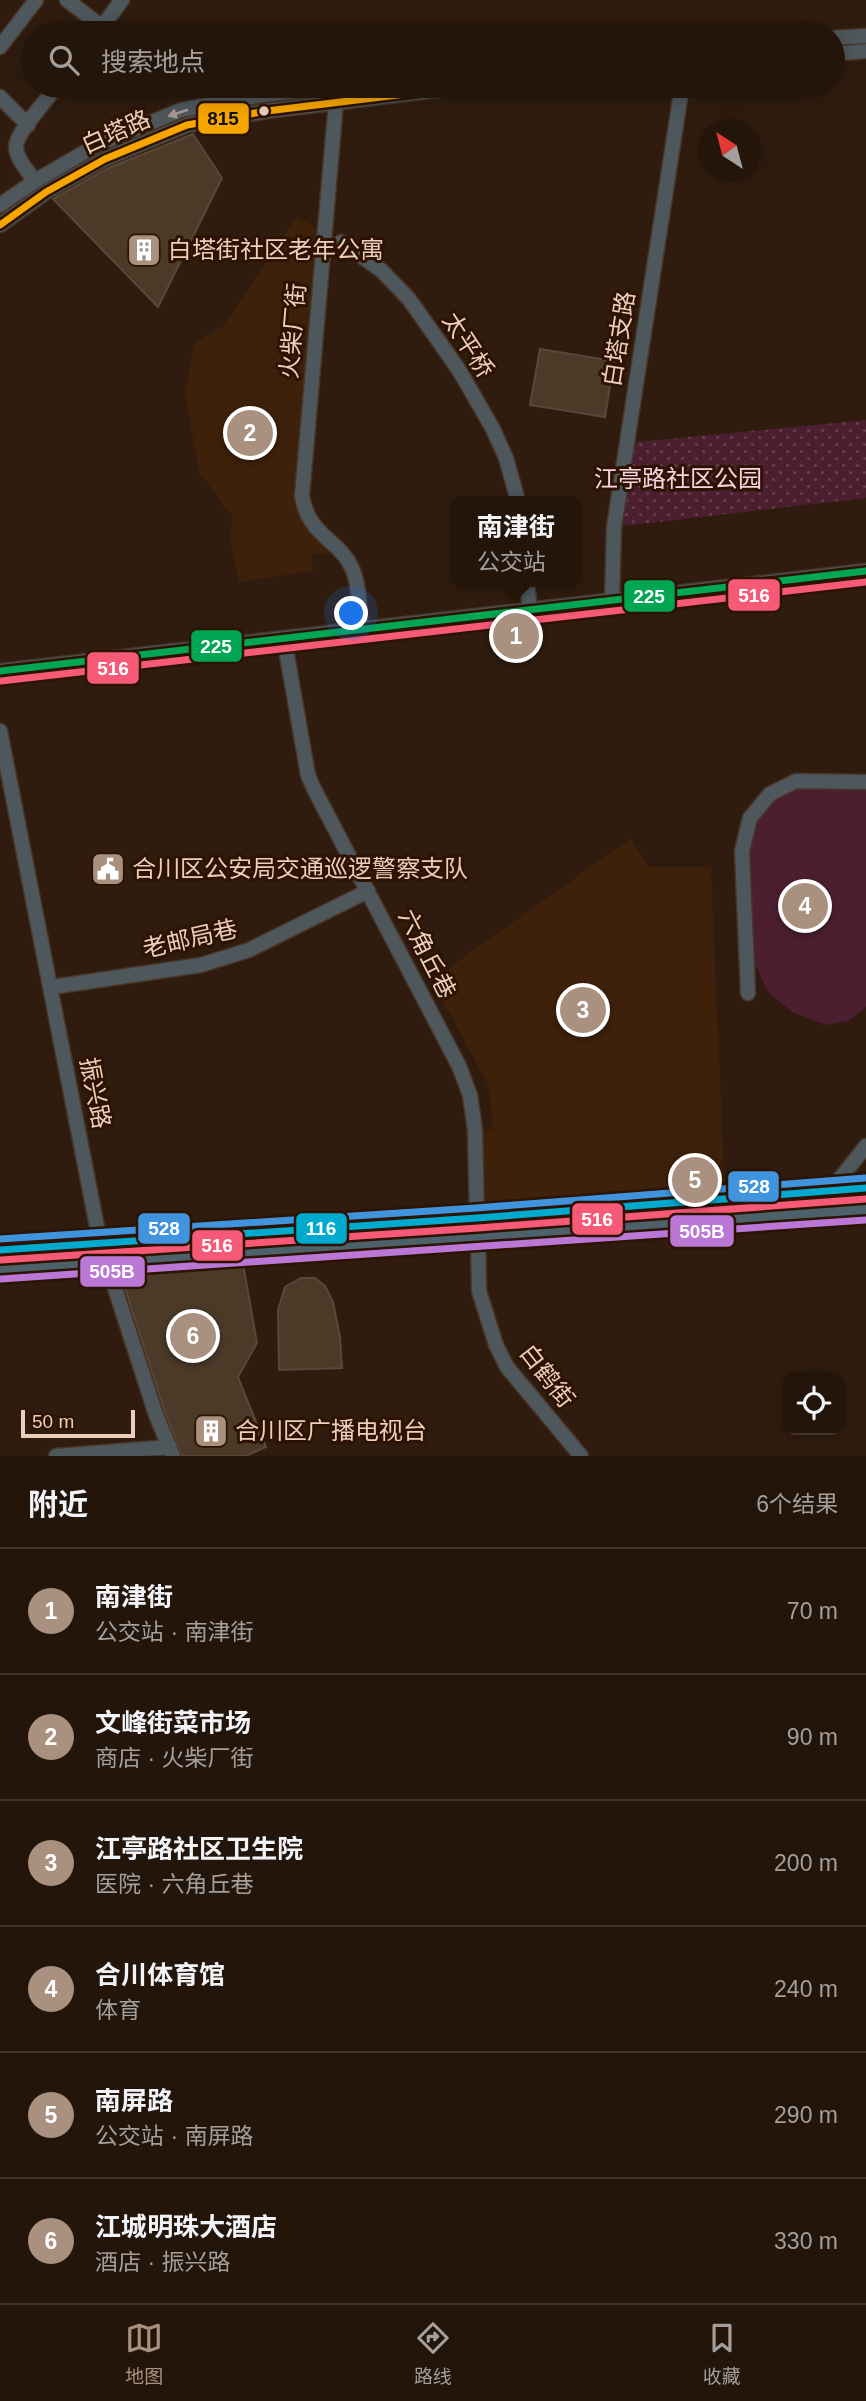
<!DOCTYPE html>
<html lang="zh">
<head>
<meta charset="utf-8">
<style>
	:root { --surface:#23150a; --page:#2f2218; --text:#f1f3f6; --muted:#a39f9c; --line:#40342b; --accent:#aa907e }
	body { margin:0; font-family:Helvetica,"Noto Sans SC",sans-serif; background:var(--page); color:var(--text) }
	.controls { position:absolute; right:21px; bottom:21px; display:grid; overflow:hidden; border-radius:14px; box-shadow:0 4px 18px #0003 }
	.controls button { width:63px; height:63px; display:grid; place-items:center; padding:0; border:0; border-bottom:2px solid var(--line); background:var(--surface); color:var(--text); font:35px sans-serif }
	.compass { position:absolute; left:698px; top:119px; width:63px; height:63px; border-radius:50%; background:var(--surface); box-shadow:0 4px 18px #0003; rotate:324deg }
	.scale { position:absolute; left:21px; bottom:18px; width:114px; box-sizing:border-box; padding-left:7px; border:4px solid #edcebb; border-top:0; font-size:19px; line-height:24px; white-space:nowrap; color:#edcebb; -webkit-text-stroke:5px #2d1302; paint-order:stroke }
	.you { position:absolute; left:352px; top:614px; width:24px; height:24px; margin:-18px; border:5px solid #fff; border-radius:50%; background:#1a73e8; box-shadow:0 0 0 10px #1a73e833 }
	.badge { display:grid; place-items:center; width:46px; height:46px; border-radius:50%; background:var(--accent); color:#fff; font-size:23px; font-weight:700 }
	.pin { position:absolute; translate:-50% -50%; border:4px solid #fff; box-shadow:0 2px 7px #0006 }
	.popup { position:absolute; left:451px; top:496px; width:130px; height:91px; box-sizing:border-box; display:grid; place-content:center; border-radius:14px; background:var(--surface); filter:drop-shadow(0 2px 5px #0005); font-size:23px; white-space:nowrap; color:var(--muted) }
	.popup b { font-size:26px; color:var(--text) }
	.popup::after { content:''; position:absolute; left:50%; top:100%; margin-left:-14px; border:14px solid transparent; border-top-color:var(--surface) }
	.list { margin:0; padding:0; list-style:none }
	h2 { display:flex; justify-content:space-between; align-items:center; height:91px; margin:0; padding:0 28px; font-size:30px }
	h2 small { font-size:23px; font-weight:400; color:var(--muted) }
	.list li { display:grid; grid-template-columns:46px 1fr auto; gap:21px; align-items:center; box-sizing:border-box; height:126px; padding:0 28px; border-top:2px solid var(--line) }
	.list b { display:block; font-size:26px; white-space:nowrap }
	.list p { margin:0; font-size:23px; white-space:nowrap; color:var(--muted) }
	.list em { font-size:23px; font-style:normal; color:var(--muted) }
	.icon { flex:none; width:38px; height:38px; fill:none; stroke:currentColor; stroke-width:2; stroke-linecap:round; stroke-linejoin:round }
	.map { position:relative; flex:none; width:866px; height:1456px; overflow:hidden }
	.search { position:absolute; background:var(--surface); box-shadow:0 4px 18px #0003; left:21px; right:21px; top:21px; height:77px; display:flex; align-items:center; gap:18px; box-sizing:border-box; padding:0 24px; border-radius:38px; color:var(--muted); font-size:26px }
	.sheet { height:847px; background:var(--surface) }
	nav { display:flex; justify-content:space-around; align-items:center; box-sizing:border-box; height:98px; border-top:2px solid var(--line); background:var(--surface); font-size:19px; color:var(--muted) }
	nav a { display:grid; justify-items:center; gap:4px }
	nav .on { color:var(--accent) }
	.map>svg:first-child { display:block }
</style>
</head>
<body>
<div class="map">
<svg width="866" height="1456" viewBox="0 0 866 1456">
	<defs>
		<pattern id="grass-dots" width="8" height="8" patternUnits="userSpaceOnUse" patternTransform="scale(1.75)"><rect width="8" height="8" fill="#4c1f30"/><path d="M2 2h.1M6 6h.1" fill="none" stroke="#663e4c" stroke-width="1.8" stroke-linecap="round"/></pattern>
	</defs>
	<rect width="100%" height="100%" fill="#2f1c0e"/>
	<g fill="#3e210b">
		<polygon points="297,217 325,233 302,496 339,551 311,555 313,571 239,582 230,541 232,516 199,472 185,394 194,344 223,326"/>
		<polygon points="631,838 648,867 711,867 725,1199 477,1218 475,1130 493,1129 489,1087 432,980"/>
	</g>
	<polygon fill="url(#grass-dots)" points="866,420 866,498 614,527 626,443"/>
	<polygon fill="#4c1f30" points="823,774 859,782 866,789 866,1007 848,1021 826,1025 792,1012 768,992 747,947 750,818 796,781"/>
	<g fill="#4b3a28" stroke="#584837" stroke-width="2">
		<polygon points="193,134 222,178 158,307 53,199 109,168"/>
		<polygon points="540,349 614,361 605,417 530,405"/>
		<polygon points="243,1264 257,1343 238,1377 266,1447 246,1456 182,1456 165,1412 120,1273"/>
		<polygon points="301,1278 315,1278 325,1286 333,1302 340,1337 342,1368 279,1370 278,1310 285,1287"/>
	</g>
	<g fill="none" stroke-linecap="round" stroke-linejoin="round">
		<g stroke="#473629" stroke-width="17">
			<g id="minor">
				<polyline points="67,0 110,33"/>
				<polyline points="98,32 122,0"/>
				<polyline points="833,38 866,36"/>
				<polyline points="0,47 36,0"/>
				<polyline points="833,54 866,51"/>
				<polyline points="0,97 28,125"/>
				<path d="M 336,102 L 302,496 C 309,537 339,539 352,568 C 360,586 359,610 361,630"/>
				<path d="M 35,181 C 28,171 16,159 16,146 C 17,131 48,99 57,86"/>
				<polyline points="0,205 35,181 97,145 181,110 262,95 341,86"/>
				<polyline points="0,225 46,192 105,159 187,125 267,111 471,86"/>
				<polyline points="341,242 381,270 409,299 459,370 493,429 506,458 518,501"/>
				<polyline points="527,582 530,610"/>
				<polyline points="612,601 614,527 682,86"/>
				<polyline points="284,638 308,775 314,789 459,1066 470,1095 475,1130 477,1218"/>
				<polyline points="0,671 866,571"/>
				<polyline points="0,731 100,1242 156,1415 173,1456"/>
				<polyline points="52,987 201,965 249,950 368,891"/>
				<polyline points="748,993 742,851 750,818 770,794 796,781 866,782"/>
				<polyline points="830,1191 866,1146"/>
				<polyline points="478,1236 479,1291 496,1345 507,1367 581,1456"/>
				<polyline points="56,1456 170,1447"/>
			</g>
		</g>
		<g stroke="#473629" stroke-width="22">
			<g id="major">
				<polyline points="0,1250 477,1218 866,1188"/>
				<polyline points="0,1269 866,1209"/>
			</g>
		</g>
		<polyline stroke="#5c5d5e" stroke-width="2.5" stroke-dasharray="2 5" stroke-linecap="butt" points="170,86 175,96"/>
		<use href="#minor" stroke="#4e575b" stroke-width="14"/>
		<use href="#major" stroke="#4d616a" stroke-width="19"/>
		<g stroke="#2d1302" stroke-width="12">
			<polyline id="bus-1" points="0,671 866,571"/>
		</g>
		<g stroke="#2d1302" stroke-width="12">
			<g id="bus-2">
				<polyline points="1,681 866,582"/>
				<polyline points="1,1260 478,1228 866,1199"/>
			</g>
		</g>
		<g stroke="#2d1302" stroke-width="12">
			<polyline id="bus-3" points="0,1250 477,1218 866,1188"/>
		</g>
		<g stroke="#2d1302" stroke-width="12">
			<polyline id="bus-4" points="0,1239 476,1208 865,1178"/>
		</g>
		<g stroke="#2d1302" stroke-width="12">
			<polyline id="bus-5" points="0,225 46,192 105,159 187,125 267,111 471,86"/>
		</g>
		<g stroke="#2d1302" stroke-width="12">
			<polyline id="bus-6" points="1,1279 866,1220"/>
		</g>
		<use href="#bus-1" stroke="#00a651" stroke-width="7"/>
		<use href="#bus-2" stroke="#f75a77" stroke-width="7"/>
		<use href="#bus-3" stroke="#00a9ce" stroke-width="7"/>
		<use href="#bus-4" stroke="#4094de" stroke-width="7"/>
		<use href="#bus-5" stroke="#f7a600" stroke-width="7"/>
		<use href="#bus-6" stroke="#ba77d6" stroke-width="7"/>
	</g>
	<defs><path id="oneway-solid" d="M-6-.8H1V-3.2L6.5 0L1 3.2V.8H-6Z" transform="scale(1.75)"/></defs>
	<use fill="#a59890" href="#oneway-solid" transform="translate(178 113) rotate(162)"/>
	<defs>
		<g id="building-square" transform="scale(1.75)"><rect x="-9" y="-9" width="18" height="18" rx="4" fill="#aa907e" stroke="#2d1302"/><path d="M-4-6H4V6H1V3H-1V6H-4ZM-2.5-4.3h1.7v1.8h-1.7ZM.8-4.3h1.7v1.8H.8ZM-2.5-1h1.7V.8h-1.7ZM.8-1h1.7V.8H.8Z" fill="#fff"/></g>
		<g id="civic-square" transform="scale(1.75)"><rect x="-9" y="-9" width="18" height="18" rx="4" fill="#aa907e" stroke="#2d1302"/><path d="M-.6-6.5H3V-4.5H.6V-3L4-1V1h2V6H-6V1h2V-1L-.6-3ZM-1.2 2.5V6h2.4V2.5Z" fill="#fff"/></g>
	</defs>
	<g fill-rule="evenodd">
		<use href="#building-square" x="144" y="250"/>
		<use href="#civic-square" x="108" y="869"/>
		<use href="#building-square" x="211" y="1431"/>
	</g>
	<circle fill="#edcebb" stroke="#2d1302" stroke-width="2.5" cx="264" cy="111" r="6"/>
	<g text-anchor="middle" stroke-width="6" stroke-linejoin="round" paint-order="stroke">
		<g font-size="24" fill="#edcebb" stroke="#2d1302">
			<text transform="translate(116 132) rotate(-24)" y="8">白塔路</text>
			<text transform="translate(293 331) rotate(-85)" y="8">火柴厂街</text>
			<text transform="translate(619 339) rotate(-81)" y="8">白塔支路</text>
			<text transform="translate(468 345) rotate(57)" y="8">太平桥</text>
			<text transform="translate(190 939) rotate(-13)" y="8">老邮局巷</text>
			<text transform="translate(427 954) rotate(63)" y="8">六角丘巷</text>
			<text transform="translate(95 1093) rotate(79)" y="8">振兴路</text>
			<text transform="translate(547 1376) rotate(52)" y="8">白鹤街</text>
		</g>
		<g font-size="24" fill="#edcebb" stroke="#2d1302" text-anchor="start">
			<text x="168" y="258">白塔街社区老年公寓</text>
			<text x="132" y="877">合川区公安局交通巡逻警察支队</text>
			<text x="235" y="1439">合川区广播电视台</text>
		</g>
		<g font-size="24" fill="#f9d2e1" stroke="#2d1302">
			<text x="678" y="487">江亭路社区公园</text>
		</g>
	</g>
	<g stroke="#2d1302" stroke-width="2.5">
		<rect x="197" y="102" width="53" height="33" rx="7" fill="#f7a600"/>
		<rect x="727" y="578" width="54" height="34" rx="7" fill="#f75a77"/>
		<rect x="623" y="579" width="53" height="34" rx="7" fill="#00a651"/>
		<rect x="190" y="629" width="53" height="34" rx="7" fill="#00a651"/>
		<rect x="86" y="651" width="54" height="34" rx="7" fill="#f75a77"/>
		<rect x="727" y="1170" width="53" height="33" rx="7" fill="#4094de"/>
		<rect x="571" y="1202" width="53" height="34" rx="7" fill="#f75a77"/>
		<rect x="137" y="1212" width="54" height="33" rx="7" fill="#4094de"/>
		<rect x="295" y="1212" width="53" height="33" rx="7" fill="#00a9ce"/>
		<rect x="669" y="1214" width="66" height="34" rx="7" fill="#ba77d6"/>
		<rect x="191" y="1229" width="53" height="33" rx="7" fill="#f75a77"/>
		<rect x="79" y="1255" width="67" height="33" rx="7" fill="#ba77d6"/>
	</g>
	<g font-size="19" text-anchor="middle" font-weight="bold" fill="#fff">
		<text x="754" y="602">516</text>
		<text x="649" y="603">225</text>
		<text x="216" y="653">225</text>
		<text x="113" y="675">516</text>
		<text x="754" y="1193">528</text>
		<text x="597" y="1226">516</text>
		<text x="164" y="1235">528</text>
		<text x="321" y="1235">116</text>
		<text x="702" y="1238">505B</text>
		<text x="217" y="1252">516</text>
		<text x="112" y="1278">505B</text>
	</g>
	<g font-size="19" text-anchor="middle" font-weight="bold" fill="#111">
		<text x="223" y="125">815</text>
	</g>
</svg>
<div class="controls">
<button><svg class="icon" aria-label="locate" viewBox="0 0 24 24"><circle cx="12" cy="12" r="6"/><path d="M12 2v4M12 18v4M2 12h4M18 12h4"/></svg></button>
</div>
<svg class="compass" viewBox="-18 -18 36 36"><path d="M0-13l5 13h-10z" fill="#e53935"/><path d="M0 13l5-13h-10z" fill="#a39f9c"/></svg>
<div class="scale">50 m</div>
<div class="you"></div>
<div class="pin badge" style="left:516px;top:636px">1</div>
<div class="popup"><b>南津街</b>公交站</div>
<div class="pin badge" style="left:250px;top:433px">2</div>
<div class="pin badge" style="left:583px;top:1010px">3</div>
<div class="pin badge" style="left:805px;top:906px">4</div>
<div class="pin badge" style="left:695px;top:1180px">5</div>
<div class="pin badge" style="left:193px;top:1336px">6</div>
<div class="search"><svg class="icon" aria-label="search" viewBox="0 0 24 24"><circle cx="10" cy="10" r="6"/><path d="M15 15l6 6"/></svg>搜索地点</div>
</div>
<section class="sheet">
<h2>附近<small>6个结果</small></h2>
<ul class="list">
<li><span class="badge">1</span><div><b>南津街</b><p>公交站 · 南津街</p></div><em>70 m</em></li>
<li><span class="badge">2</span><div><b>文峰街菜市场</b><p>商店 · 火柴厂街</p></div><em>90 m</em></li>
<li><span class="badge">3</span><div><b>江亭路社区卫生院</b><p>医院 · 六角丘巷</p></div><em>200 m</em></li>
<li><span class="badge">4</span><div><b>合川体育馆</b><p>体育</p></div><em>240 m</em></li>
<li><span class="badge">5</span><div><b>南屏路</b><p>公交站 · 南屏路</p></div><em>290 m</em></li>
<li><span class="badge">6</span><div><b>江城明珠大酒店</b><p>酒店 · 振兴路</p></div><em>330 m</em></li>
</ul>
</section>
<nav>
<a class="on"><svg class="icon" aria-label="map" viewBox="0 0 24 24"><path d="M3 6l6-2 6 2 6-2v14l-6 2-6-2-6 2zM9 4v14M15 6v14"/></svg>地图</a>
<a><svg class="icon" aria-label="directions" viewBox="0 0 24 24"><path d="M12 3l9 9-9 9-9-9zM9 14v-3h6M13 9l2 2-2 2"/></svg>路线</a>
<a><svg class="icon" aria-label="saved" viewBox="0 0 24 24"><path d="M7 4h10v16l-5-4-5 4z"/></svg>收藏</a>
</nav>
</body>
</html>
